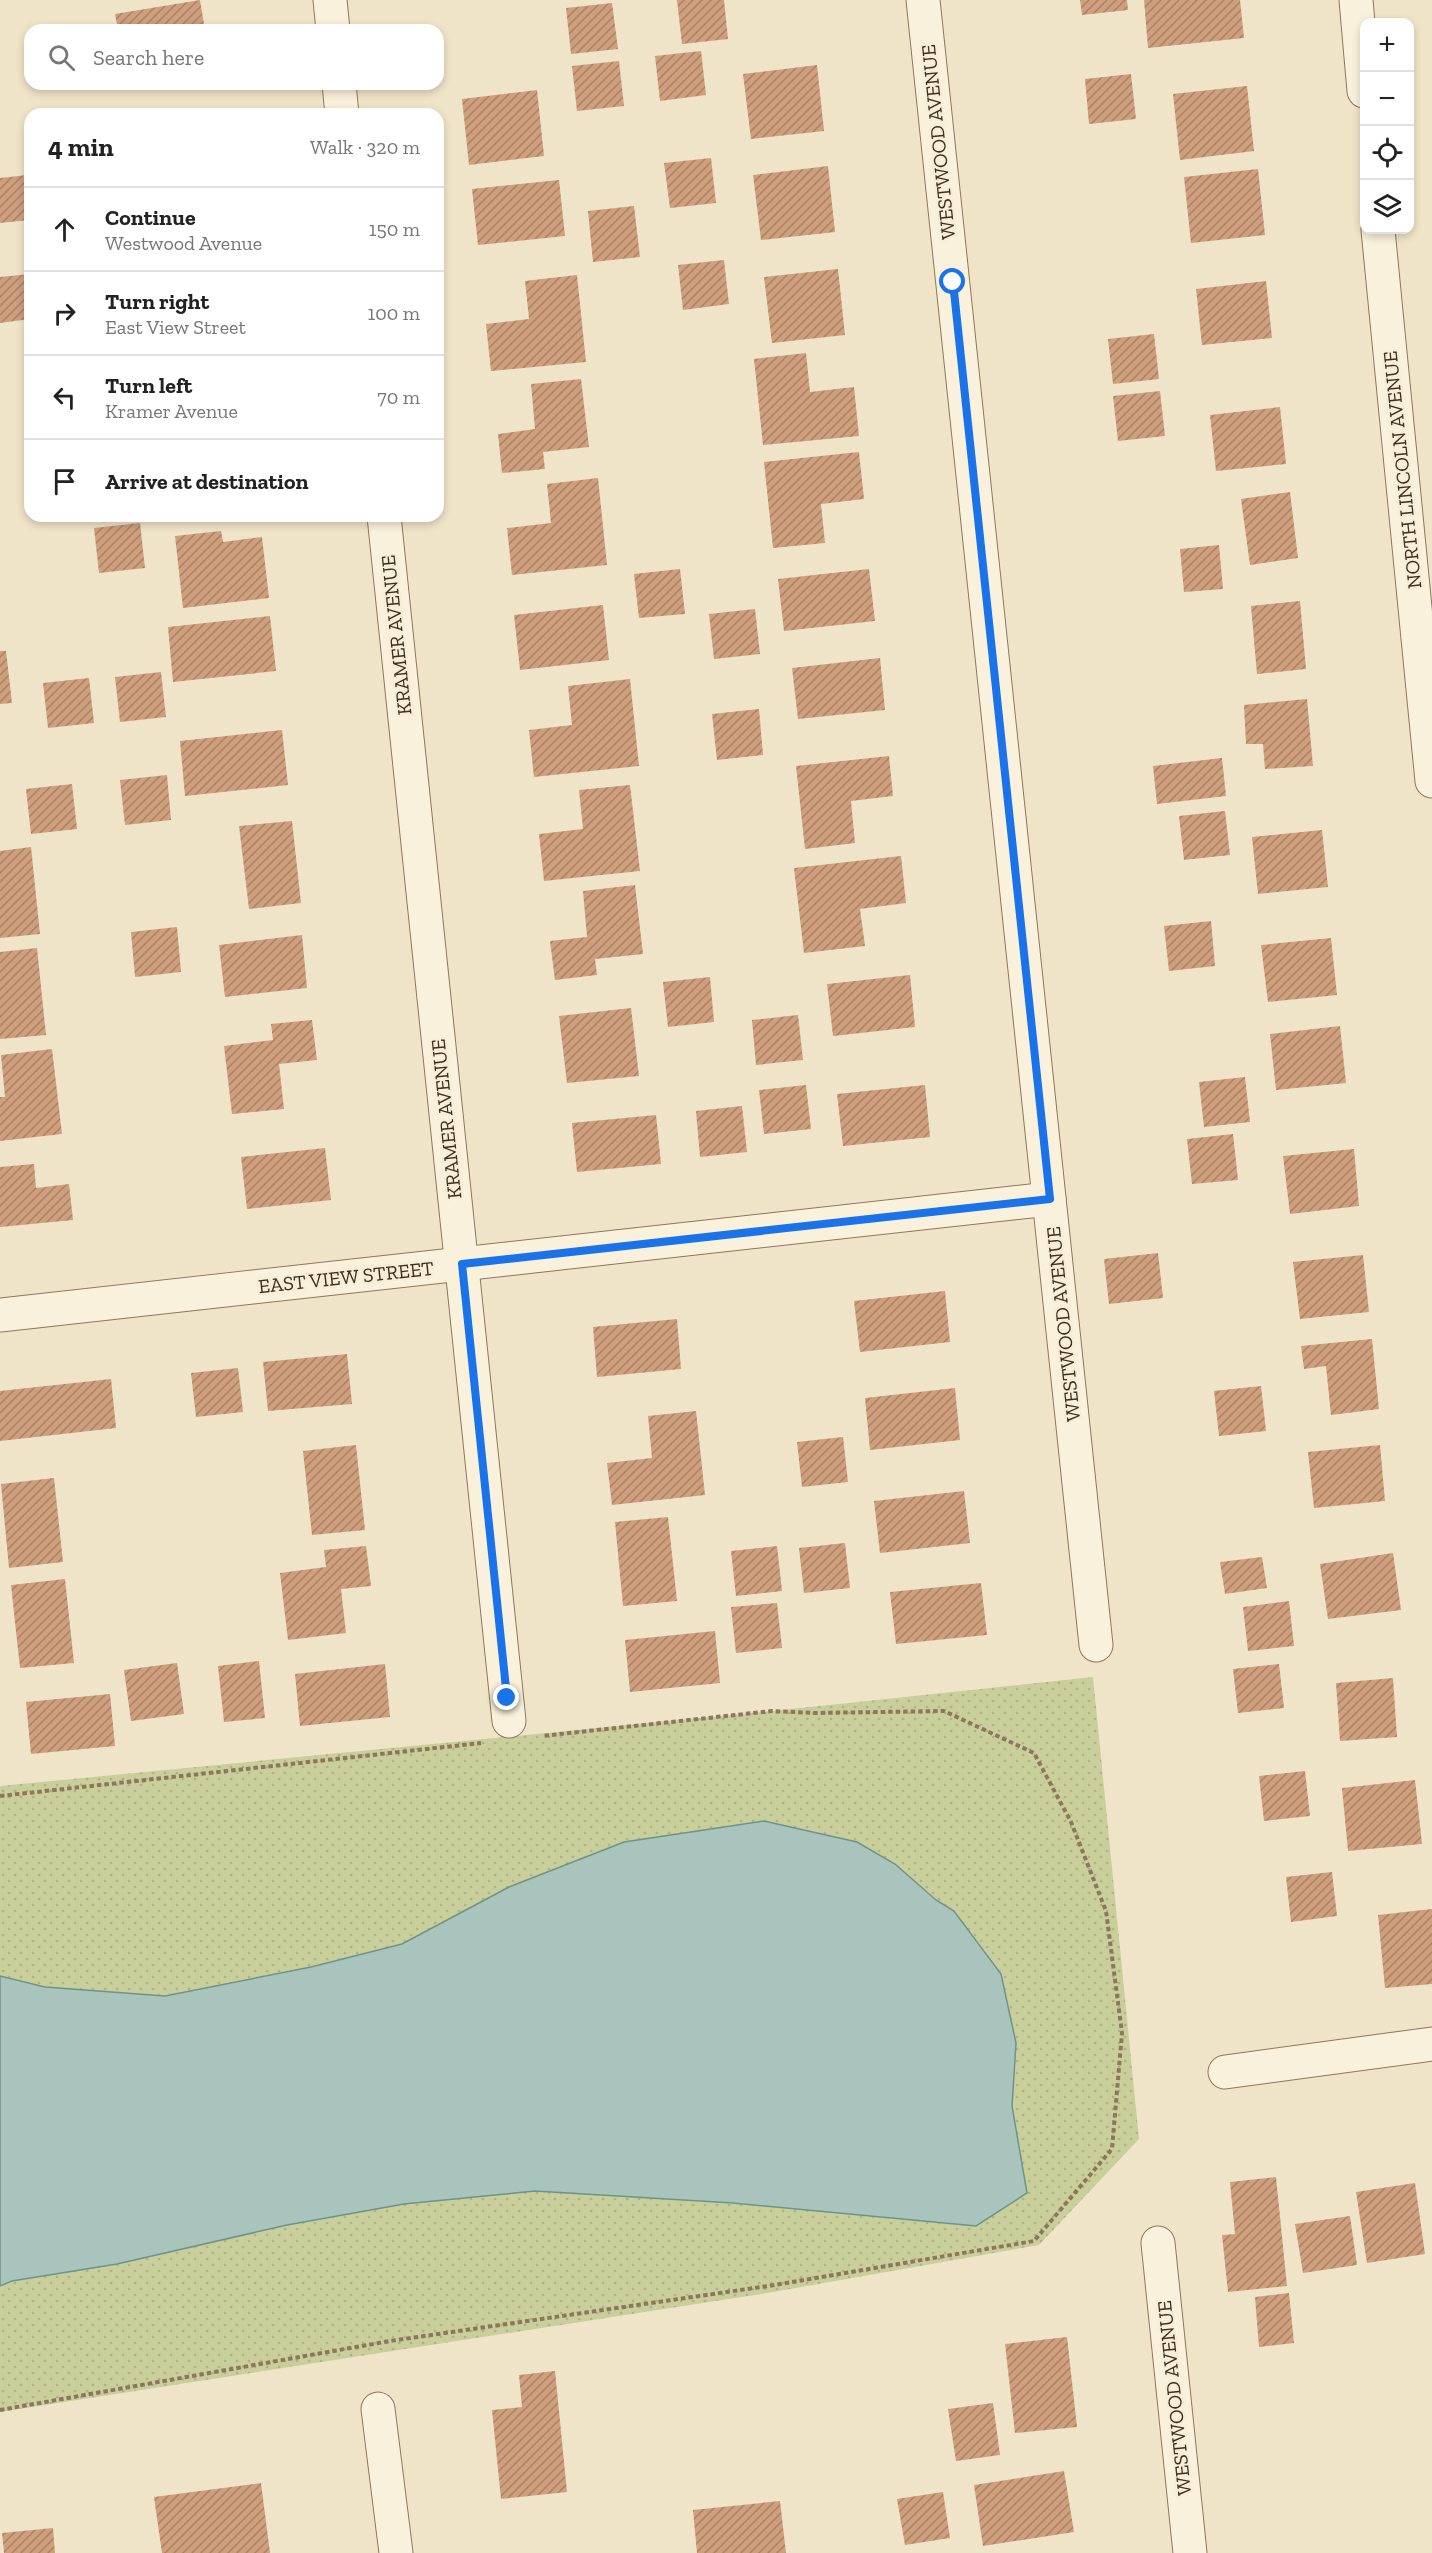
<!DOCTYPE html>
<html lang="en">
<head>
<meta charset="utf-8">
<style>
	:root { --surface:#fff; --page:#f2f2f2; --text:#222; --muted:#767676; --line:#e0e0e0 }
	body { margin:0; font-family:"Zilla Slab",serif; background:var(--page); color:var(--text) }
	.controls { position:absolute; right:18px; top:18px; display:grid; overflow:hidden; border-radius:12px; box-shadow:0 3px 9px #0003 }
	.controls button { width:54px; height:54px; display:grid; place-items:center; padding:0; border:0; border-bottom:2px solid var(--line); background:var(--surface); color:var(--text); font:30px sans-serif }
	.stop { position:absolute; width:18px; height:18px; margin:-14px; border:4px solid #1a73e8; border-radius:50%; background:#fff }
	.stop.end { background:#1a73e8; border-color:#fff; box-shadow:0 2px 6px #0008 }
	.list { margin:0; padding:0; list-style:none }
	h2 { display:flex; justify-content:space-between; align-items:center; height:78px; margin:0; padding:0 24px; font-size:26px }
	h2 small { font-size:20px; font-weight:400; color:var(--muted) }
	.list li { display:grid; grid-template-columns:39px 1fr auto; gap:18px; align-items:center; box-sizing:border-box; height:84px; padding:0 24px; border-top:2px solid var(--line) }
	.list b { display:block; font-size:22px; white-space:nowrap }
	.list p { margin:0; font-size:20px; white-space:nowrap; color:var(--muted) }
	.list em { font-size:20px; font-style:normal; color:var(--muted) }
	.icon { flex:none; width:33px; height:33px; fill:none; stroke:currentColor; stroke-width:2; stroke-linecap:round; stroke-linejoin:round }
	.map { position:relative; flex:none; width:1432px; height:2553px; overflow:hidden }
	.search { position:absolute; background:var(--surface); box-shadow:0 3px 9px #0003; left:24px; top:24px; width:420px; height:66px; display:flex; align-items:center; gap:15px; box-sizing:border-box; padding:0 21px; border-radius:18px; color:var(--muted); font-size:22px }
	.panel { position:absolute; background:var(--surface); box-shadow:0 3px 9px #0003; left:24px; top:108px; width:420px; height:414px; border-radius:18px }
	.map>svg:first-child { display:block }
</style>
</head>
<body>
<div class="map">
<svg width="1432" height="2553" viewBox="0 0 1432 2553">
	<defs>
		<pattern id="grass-dots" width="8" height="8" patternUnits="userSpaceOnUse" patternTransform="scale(1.5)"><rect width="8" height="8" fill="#c9cf9b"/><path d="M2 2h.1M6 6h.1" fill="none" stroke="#aeb285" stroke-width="1.8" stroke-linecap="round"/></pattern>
		<pattern id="building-hatch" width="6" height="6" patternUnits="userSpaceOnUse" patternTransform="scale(1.5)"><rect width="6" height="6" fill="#cf9f7d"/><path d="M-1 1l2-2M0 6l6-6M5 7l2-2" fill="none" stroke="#a98266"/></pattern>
	</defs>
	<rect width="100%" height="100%" fill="#f0e4c8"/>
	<polygon fill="url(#grass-dots)" points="1093,1677 1139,2139 1039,2245 773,2292 0,2412 0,1786 772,1711"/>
	<polygon fill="#a9c4bc" stroke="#6f938a" stroke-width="1.5" points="764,1821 857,1842 895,1864 936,1900 954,1911 1001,1974 1016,2043 1012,2106 1027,2193 976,2226 733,2203 535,2191 404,2204 287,2225 117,2264 12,2281 0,2286 0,1976 45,1987 165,1996 311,1967 402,1944 509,1887 624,1842"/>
	<g fill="url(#building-hatch)">
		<polygon points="200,0 205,30 118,30 115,14"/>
		<polygon points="677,0 724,0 728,39 682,44"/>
		<polygon points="1080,0 1127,0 1128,10 1082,15"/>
		<polygon points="1144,0 1240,0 1244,38 1148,48"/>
		<polygon points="612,3 618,49 571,54 566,8"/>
		<polygon points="701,51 706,95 660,101 655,56"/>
		<polygon points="619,61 624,106 577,111 572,66"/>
		<polygon points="817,65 824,131 751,139 743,74"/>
		<polygon points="1131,74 1136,119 1089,124 1085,79"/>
		<polygon points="1247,86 1254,151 1180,160 1173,94"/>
		<polygon points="537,90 544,156 469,165 462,99"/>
		<polygon points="711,158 716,203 670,208 664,163"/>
		<polygon points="828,166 835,232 761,240 753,175"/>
		<polygon points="1258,169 1265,235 1191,243 1184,177"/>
		<polygon points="27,175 30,220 0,223 0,178"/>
		<polygon points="559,180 565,236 478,245 472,189"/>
		<polygon points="634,206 640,257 593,262 588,211"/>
		<polygon points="724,260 729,304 683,310 678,265"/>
		<polygon points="838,269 845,335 772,343 764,277"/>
		<polygon points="30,274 30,319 0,323 0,277"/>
		<polygon points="577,275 586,362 491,371 486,324 529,319 525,281"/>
		<polygon points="1266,281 1272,338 1202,345 1196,289"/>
		<polygon points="1154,334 1159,379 1113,384 1108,339"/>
		<polygon points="806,353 810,392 854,387 859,436 763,445 754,359"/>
		<polygon points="581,379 589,447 543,452 545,469 502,473 498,434 535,429 531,384"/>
		<polygon points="1160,391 1165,436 1118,441 1113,396"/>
		<polygon points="1280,407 1286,464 1216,471 1210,415"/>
		<polygon points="859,452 864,499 821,504 825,543 773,548 764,462"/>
		<polygon points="598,478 607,565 512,575 507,528 551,523 547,484"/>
		<polygon points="1290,492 1298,558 1250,565 1241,499"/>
		<polygon points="140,523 145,568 99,573 94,528"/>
		<polygon points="221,531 223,542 262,537 269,598 183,608 175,536"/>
		<polygon points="1219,545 1223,589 1184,592 1180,549"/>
		<polygon points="680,569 685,614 639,618 634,574"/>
		<polygon points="869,569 875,621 784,631 778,579"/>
		<polygon points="1300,601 1306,669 1257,674 1251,606"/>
		<polygon points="603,605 609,660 520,670 514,615"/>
		<polygon points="755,609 760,654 714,659 709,614"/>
		<polygon points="270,616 276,671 173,682 168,627"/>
		<polygon points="0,651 6,651 12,703 0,704"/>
		<polygon points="880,658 885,710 798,719 792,668"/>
		<polygon points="161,672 166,717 120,722 115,677"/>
		<polygon points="89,678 94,723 48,728 43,683"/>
		<polygon points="630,679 639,766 534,777 529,730 572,725 568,686"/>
		<polygon points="1307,699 1313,766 1265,769 1263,744 1246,744 1244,705"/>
		<polygon points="759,709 763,755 717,760 712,714"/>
		<polygon points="282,730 288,785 185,796 180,741"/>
		<polygon points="889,756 893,796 851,801 855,843 805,849 796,766"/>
		<polygon points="1222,758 1226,796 1157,804 1153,766"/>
		<polygon points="167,775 171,820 125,825 120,780"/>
		<polygon points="72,784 77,829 31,834 26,789"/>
		<polygon points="630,785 640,871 544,881 539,834 583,829 579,790"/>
		<polygon points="1225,811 1230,855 1184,860 1179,816"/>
		<polygon points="292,821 301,903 249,909 239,826"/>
		<polygon points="1322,830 1328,887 1258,894 1252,837"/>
		<polygon points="31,847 40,934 0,938 0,851"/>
		<polygon points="901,856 906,903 860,909 865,946 804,953 794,868"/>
		<polygon points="635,885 643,954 595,959 597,975 555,980 550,941 587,937 583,891"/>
		<polygon points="1211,921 1215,966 1169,971 1164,926"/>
		<polygon points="177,927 181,972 135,977 131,932"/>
		<polygon points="302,935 307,988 225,997 219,945"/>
		<polygon points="1331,938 1337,995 1268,1002 1261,945"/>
		<polygon points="37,948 46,1035 0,1039 0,952"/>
		<polygon points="910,975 915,1027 833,1036 827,984"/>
		<polygon points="710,977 714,1022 668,1027 663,982"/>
		<polygon points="631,1008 639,1076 567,1083 559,1016"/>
		<polygon points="798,1015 803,1060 756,1065 752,1020"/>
		<polygon points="312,1020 317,1060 279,1064 284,1109 232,1114 224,1046 273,1040 271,1024"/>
		<polygon points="1340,1026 1346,1083 1276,1090 1270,1034"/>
		<polygon points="52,1049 62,1134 0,1141 0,1097 5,1097 1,1055"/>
		<polygon points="1245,1077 1250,1122 1204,1127 1199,1082"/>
		<polygon points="806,1085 811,1129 764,1134 759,1090"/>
		<polygon points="925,1085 930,1137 843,1146 837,1094"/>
		<polygon points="742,1106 747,1152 700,1157 696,1111"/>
		<polygon points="656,1115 661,1164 577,1172 572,1123"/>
		<polygon points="1233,1134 1238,1180 1192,1184 1187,1139"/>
		<polygon points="325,1148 331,1200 247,1209 241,1157"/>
		<polygon points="1354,1149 1359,1206 1290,1214 1283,1156"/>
		<polygon points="34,1164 36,1188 69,1184 73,1220 0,1227 0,1167"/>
		<polygon points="1158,1253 1163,1298 1109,1304 1104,1259"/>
		<polygon points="1363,1255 1369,1312 1300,1319 1293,1262"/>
		<polygon points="945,1291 950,1342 860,1352 854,1301"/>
		<polygon points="677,1319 681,1369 597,1377 593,1327"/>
		<polygon points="1372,1339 1379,1409 1331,1415 1326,1366 1304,1369 1301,1346"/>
		<polygon points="347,1354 352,1404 268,1411 263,1362"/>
		<polygon points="238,1368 243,1412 196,1417 191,1373"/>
		<polygon points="111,1379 116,1428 0,1441 0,1391"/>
		<polygon points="1261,1386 1266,1431 1219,1436 1214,1391"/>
		<polygon points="955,1388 960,1440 870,1450 865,1398"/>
		<polygon points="696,1411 705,1495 612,1505 607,1463 652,1458 648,1416"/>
		<polygon points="843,1437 848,1482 802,1487 797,1442"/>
		<polygon points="356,1445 365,1530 312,1535 303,1451"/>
		<polygon points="1380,1445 1385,1501 1314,1508 1308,1452"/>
		<polygon points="54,1478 63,1562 9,1568 1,1484"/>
		<polygon points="964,1491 970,1543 880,1553 874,1501"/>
		<polygon points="668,1517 677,1601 623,1606 615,1522"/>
		<polygon points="845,1543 850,1588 804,1593 799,1548"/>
		<polygon points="366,1546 371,1586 341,1589 346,1633 288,1640 280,1573 326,1567 324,1550"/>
		<polygon points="777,1546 782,1591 736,1596 731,1551"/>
		<polygon points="1393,1553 1401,1610 1328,1619 1320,1564"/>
		<polygon points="1262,1557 1267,1588 1225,1594 1220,1562"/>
		<polygon points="65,1579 74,1663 20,1668 11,1585"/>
		<polygon points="981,1583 987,1635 896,1644 890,1592"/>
		<polygon points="1289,1601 1294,1646 1248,1651 1243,1607"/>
		<polygon points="777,1603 782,1648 736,1653 731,1607"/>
		<polygon points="715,1631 720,1683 630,1692 625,1640"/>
		<polygon points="259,1661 265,1718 224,1722 218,1666"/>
		<polygon points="177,1663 184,1714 131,1721 124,1670"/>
		<polygon points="385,1664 390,1717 300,1726 295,1674"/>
		<polygon points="1279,1664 1284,1708 1238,1713 1233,1669"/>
		<polygon points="1393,1678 1397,1737 1340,1741 1336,1683"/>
		<polygon points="110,1694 115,1746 31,1754 26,1702"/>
		<polygon points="1305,1771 1310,1816 1264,1821 1259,1776"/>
		<polygon points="1415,1780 1422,1844 1348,1851 1342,1788"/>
		<polygon points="1332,1872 1337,1916 1291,1922 1286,1877"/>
		<polygon points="1432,1909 1432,1984 1385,1988 1378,1915"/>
		<polygon points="1276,2177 1287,2286 1228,2292 1222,2235 1235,2234 1230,2182"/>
		<polygon points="1415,2183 1425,2254 1367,2263 1356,2192"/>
		<polygon points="1350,2216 1357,2265 1303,2273 1295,2224"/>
		<polygon points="1289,2293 1294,2343 1259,2347 1255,2297"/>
		<polygon points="1067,2337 1077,2427 1015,2433 1005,2344"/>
		<polygon points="555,2371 567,2492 501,2499 492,2410 522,2407 519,2375"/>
		<polygon points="993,2403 1000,2455 956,2461 948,2409"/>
		<polygon points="1064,2471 1074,2532 983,2546 974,2485"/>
		<polygon points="261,2483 270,2553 162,2553 154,2497"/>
		<polygon points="943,2492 950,2538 905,2545 897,2499"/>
		<polygon points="780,2501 786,2553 697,2553 693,2510"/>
		<polygon points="53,2528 55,2553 4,2553 2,2533"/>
	</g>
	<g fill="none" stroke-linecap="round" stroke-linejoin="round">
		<g stroke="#8d765c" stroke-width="35">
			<g id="minor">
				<polyline points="330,0 333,30"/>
				<polyline points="923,0 1096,1645"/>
				<polyline points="1356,0 1364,91"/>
				<polyline points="339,84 342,114"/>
				<polyline points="1378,230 1432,781"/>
				<polyline points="384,516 509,1721"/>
				<polyline points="0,1315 1049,1199"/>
				<polyline points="1225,2072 1432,2044"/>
				<polyline points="1158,2243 1190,2553"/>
				<polyline points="378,2409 396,2553"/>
			</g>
		</g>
		<g stroke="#8d765c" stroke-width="4" stroke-dasharray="4.5 3" stroke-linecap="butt">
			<polyline points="0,1796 481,1743"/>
			<polyline points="0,2410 390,2341 768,2286 1034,2241 1112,2149 1122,2033 1106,1911 1071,1822 1034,1753 944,1711 815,1713 772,1711 542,1736"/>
		</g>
		<use href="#minor" stroke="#faf1dc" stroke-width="33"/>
	</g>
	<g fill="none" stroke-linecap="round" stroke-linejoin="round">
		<polyline stroke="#1a73e8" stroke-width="8" points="507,1698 462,1264 1050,1199 953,282"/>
	</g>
	<g text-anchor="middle" stroke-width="5" stroke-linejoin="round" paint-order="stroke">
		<g font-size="20" fill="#3d2e20" stroke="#f7eed8">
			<text transform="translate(938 142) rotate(-96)" y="7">WESTWOOD AVENUE</text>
			<text transform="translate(1402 470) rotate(-96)" y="7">NORTH LINCOLN AVENUE</text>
			<text transform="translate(396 635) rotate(-96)" y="7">KRAMER AVENUE</text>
			<text transform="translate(446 1119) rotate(-96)" y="7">KRAMER AVENUE</text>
			<text transform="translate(346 1277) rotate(-6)" y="7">EAST VIEW STREET</text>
			<text transform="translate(1063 1324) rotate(-96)" y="7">WESTWOOD AVENUE</text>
			<text transform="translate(1174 2398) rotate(-96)" y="7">WESTWOOD AVENUE</text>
		</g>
	</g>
</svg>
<div class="controls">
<button>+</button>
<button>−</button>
<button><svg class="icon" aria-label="locate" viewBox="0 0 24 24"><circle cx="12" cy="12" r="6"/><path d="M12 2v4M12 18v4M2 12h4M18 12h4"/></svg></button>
<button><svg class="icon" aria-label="layers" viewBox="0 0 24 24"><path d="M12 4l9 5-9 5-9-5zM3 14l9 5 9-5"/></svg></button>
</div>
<div class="stop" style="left:953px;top:282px"></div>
<div class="stop end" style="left:507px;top:1698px"></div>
<div class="search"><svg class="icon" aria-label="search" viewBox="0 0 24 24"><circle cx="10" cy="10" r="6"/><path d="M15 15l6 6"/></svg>Search here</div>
<section class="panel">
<h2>4 min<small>Walk · 320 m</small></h2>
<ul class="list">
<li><svg class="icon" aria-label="ahead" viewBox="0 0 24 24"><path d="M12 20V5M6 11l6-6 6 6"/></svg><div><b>Continue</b><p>Westwood Avenue</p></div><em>150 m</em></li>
<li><svg class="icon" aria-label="right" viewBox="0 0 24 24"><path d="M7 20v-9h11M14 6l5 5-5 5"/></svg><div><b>Turn right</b><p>East View Street</p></div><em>100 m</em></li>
<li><svg class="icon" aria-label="left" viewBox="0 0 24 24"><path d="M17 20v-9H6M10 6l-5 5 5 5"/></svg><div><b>Turn left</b><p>Kramer Avenue</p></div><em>70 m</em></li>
<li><svg class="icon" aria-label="arrive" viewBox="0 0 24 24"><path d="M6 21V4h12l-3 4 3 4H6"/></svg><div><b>Arrive at destination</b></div></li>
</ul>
</section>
</div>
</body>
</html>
